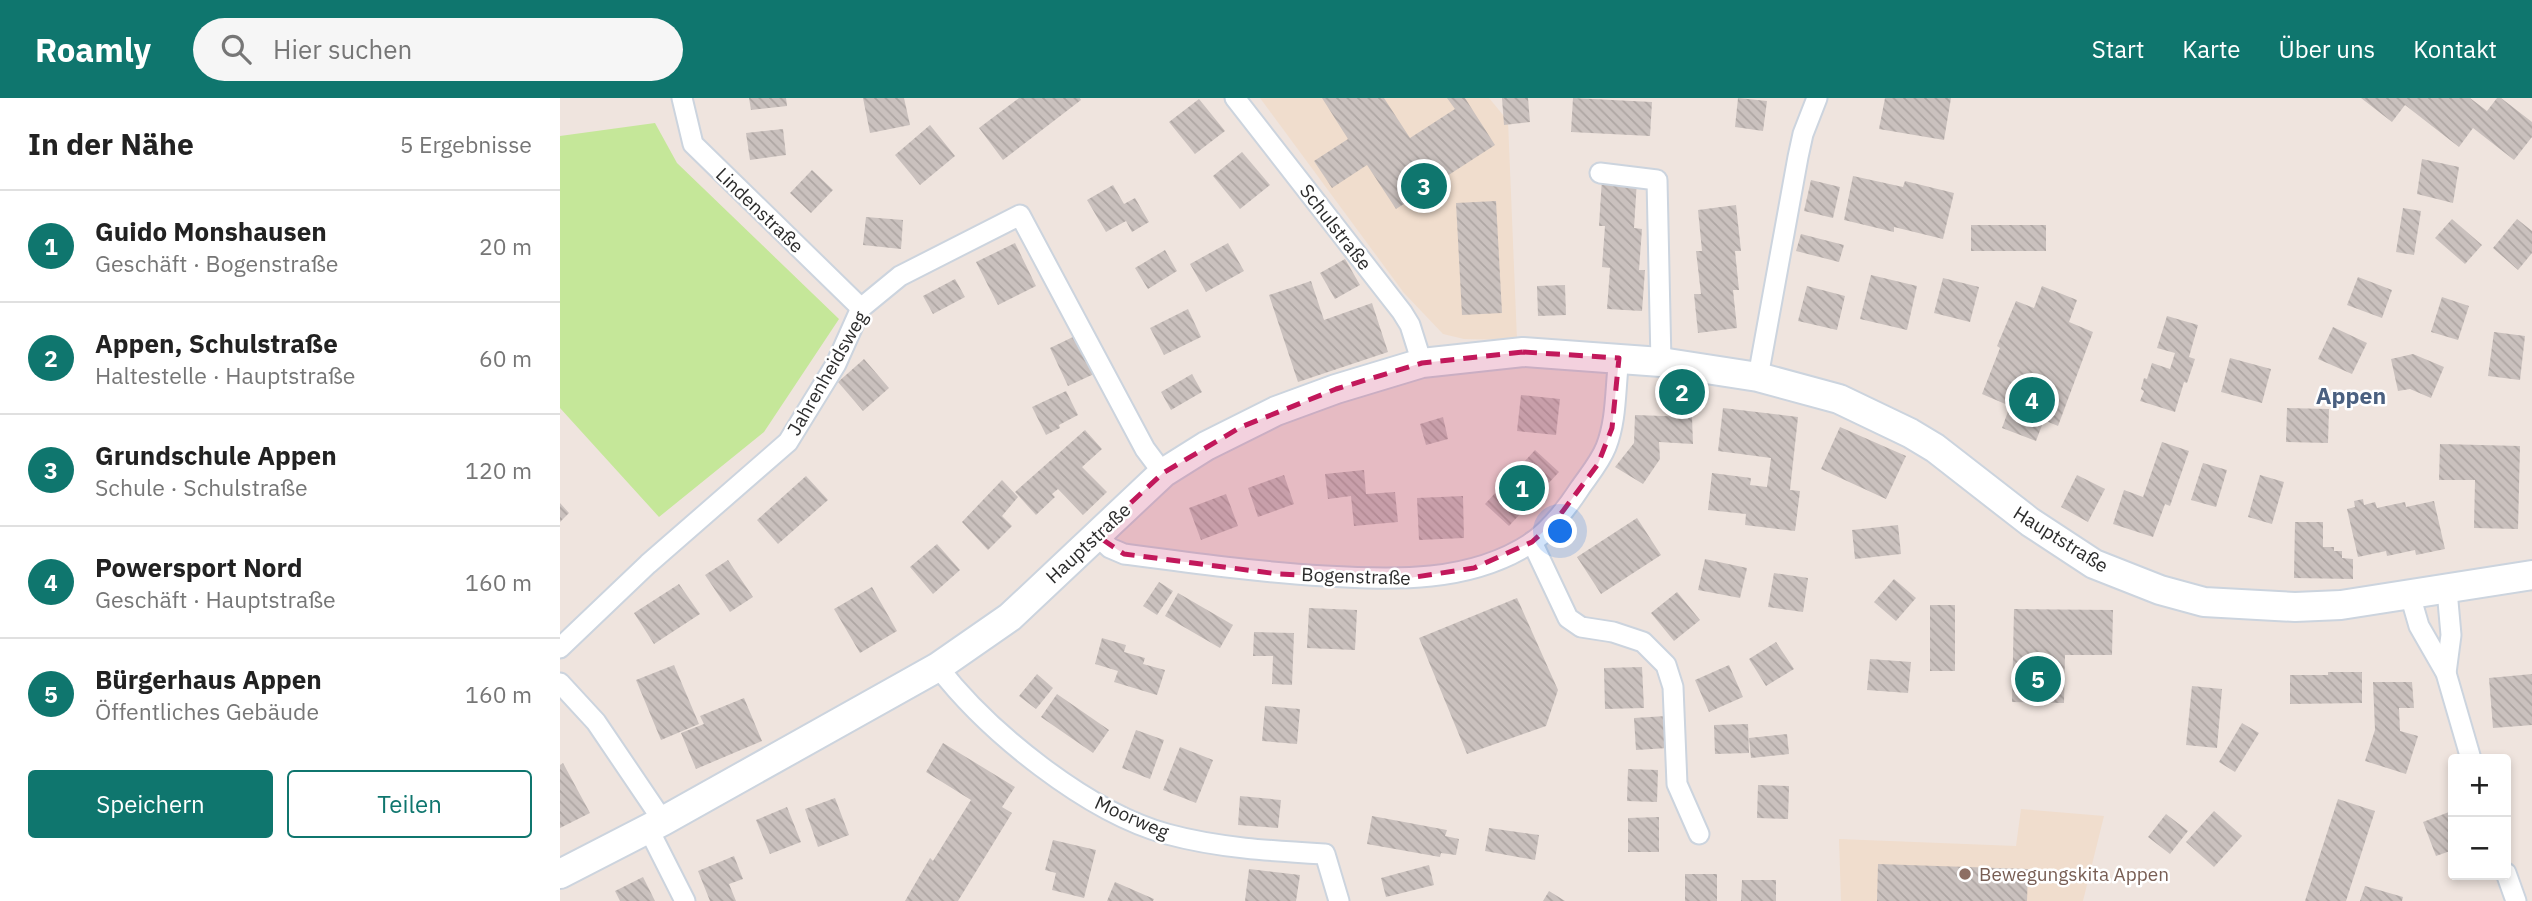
<!DOCTYPE html>
<html lang="de">
<head>
<meta charset="utf-8">
<style>
	:root { --surface:#fff; --page:#f6f6f6; --text:#222; --muted:#767676; --line:#e0e0e0; --accent:#0f766e }
	body { margin:0; font-family:"IBM Plex Sans",sans-serif; background:var(--page); color:var(--text) }
	.controls { position:absolute; right:21px; bottom:21px; display:grid; overflow:hidden; border-radius:7px; box-shadow:0 4px 10px #0003 }
	.controls button { width:63px; height:63px; display:grid; place-items:center; padding:0; border:0; border-bottom:2px solid var(--line); background:var(--surface); color:var(--text); font:35px sans-serif }
	.you { position:absolute; left:1001px; top:434px; width:24px; height:24px; margin:-18px; border:5px solid #fff; border-radius:50%; background:#1a73e8; box-shadow:0 0 0 10px #1a73e833 }
	.badge { display:grid; place-items:center; width:46px; height:46px; border-radius:50%; background:var(--accent); color:#fff; font-size:23px; font-weight:700 }
	.pin { position:absolute; translate:-50% -50%; border:4px solid #fff; box-shadow:0 2px 7px #0006 }
	.list { margin:0; padding:0; list-style:none }
	h2 { display:flex; justify-content:space-between; align-items:center; height:91px; margin:0; padding:0 28px; font-size:30px }
	h2 small { font-size:23px; font-weight:400; color:var(--muted) }
	.list li { display:grid; grid-template-columns:46px 1fr auto; gap:21px; align-items:center; box-sizing:border-box; height:112px; padding:0 28px; border-top:2px solid var(--line) }
	.list b { display:block; font-size:26px; white-space:nowrap }
	.list p { margin:0; font-size:23px; white-space:nowrap; color:var(--muted) }
	.list em { font-size:23px; font-style:normal; color:var(--muted) }
	.actions { display:flex; gap:14px; padding:21px 28px }
	.actions a { flex:1; padding:16px 0; border:2px solid var(--accent); border-radius:7px; text-align:center; font-size:24px; color:var(--accent) }
	.actions .main { background:var(--accent); color:#fff }
	.icon { flex:none; width:38px; height:38px; fill:none; stroke:currentColor; stroke-width:2; stroke-linecap:round; stroke-linejoin:round }
	.map { position:relative; flex:none; width:1972px; height:803px; overflow:hidden }
	header { display:flex; align-items:center; gap:42px; box-sizing:border-box; height:98px; padding:0 35px; background:var(--accent); color:#fff }
	header strong { font-size:33px }
	nav { display:flex; gap:38px; margin-inline-start:auto; font-size:24px }
	.search { width:490px; height:63px; background:var(--page); display:flex; align-items:center; gap:18px; box-sizing:border-box; padding:0 24px; border-radius:38px; color:var(--muted); font-size:26px }
	main { display:flex }
	aside { flex:1; background:var(--surface) }
	.map>svg:first-child { display:block }
</style>
</head>
<body>
<header>
<strong>Roamly</strong>
<div class="search"><svg class="icon" aria-label="search" viewBox="0 0 24 24"><circle cx="10" cy="10" r="6"/><path d="M15 15l6 6"/></svg>Hier suchen</div>
<nav><a>Start</a><a>Karte</a><a>Über uns</a><a>Kontakt</a></nav>
</header>
<main>
<aside>
<h2>In der Nähe<small>5 Ergebnisse</small></h2>
<ul class="list">
<li><span class="badge">1</span><div><b>Guido Monshausen</b><p>Geschäft · Bogenstraße</p></div><em>20 m</em></li>
<li><span class="badge">2</span><div><b>Appen, Schulstraße</b><p>Haltestelle · Hauptstraße</p></div><em>60 m</em></li>
<li><span class="badge">3</span><div><b>Grundschule Appen</b><p>Schule · Schulstraße</p></div><em>120 m</em></li>
<li><span class="badge">4</span><div><b>Powersport Nord</b><p>Geschäft · Hauptstraße</p></div><em>160 m</em></li>
<li><span class="badge">5</span><div><b>Bürgerhaus Appen</b><p>Öffentliches Gebäude</p></div><em>160 m</em></li>
</ul>
<div class="actions"><a class="main">Speichern</a><a>Teilen</a></div>
</aside>
<div class="map">
<svg width="1972" height="803" viewBox="0 0 1972 803">
	<defs>
		<pattern id="building-back-hatch" width="6" height="6" patternUnits="userSpaceOnUse" patternTransform="scale(1.75)"><rect width="6" height="6" fill="#cac1be"/><path d="M-1 5l2 2M0 0l6 6M5-1l2 2" fill="none" stroke="#aea6a3"/></pattern>
	</defs>
	<rect width="100%" height="100%" fill="#efe4de"/>
	<g fill="#f0ddcd">
		<polygon points="700,0 929,0 948,23 957,242 904,241 883,236 844,195"/>
		<polygon points="1461,711 1544,718 1523,803 1281,803 1279,741 1456,748"/>
	</g>
	<polygon fill="#c5e799" points="95,25 117,65 279,221 204,334 99,419 0,310 0,38"/>
	<g fill="url(#building-back-hatch)">
		<polygon points="189,0 226,0 227,8 191,12"/>
		<polygon points="303,0 344,0 350,27 310,35"/>
		<polygon points="459,0 520,0 521,2 443,62 419,30"/>
		<polygon points="762,0 824,0 850,40 895,11 887,0 905,0 935,47 836,111 807,67 772,90 754,63 788,41"/>
		<polygon points="942,0 968,0 970,24 944,27"/>
		<polygon points="1013,0 1092,4 1090,38 1011,34"/>
		<polygon points="1178,0 1207,3 1203,33 1175,29"/>
		<polygon points="1325,0 1391,0 1384,42 1319,31"/>
		<polygon points="1801,0 1910,0 1927,13 1937,0 1941,0 1972,24 1972,39 1954,62 1913,30 1899,49 1845,7 1832,24"/>
		<polygon points="639,1 665,33 635,56 609,24"/>
		<polygon points="370,27 395,58 360,87 335,57"/>
		<polygon points="223,31 226,57 190,62 186,35"/>
		<polygon points="682,54 710,87 680,111 653,78"/>
		<polygon points="1862,61 1899,69 1893,105 1857,96"/>
		<polygon points="252,72 273,92 251,115 230,95"/>
		<polygon points="1293,78 1343,89 1345,83 1394,95 1383,141 1334,129 1334,134 1284,122"/>
		<polygon points="1042,80 1077,82 1074,130 1082,131 1079,172 1085,172 1082,213 1047,211 1050,170 1042,169 1045,128 1039,128"/>
		<polygon points="1251,82 1280,89 1273,120 1244,113"/>
		<polygon points="553,87 564,106 575,100 589,124 572,134 566,123 546,134 527,102"/>
		<polygon points="936,103 942,215 902,217 896,105"/>
		<polygon points="1176,107 1181,153 1175,153 1179,192 1173,192 1177,230 1138,235 1134,196 1141,196 1136,153 1142,153 1138,112"/>
		<polygon points="1843,110 1861,113 1854,157 1836,154"/>
		<polygon points="306,119 343,122 341,151 303,147"/>
		<polygon points="1892,121 1922,147 1905,166 1875,140"/>
		<polygon points="1957,121 1972,133 1972,155 1958,172 1933,150"/>
		<rect x="1411" y="127" width="75" height="26"/>
		<polygon points="1241,136 1284,147 1279,164 1236,153"/>
		<polygon points="455,145 476,188 438,207 416,164"/>
		<polygon points="668,145 684,173 646,194 630,166"/>
		<polygon points="605,152 617,173 588,191 575,170"/>
		<polygon points="785,161 800,187 775,201 760,175"/>
		<polygon points="1311,177 1357,188 1347,232 1300,221"/>
		<polygon points="1798,179 1832,192 1822,220 1787,207"/>
		<polygon points="1383,180 1419,189 1410,224 1374,215"/>
		<polygon points="395,181 405,199 373,216 363,198"/>
		<polygon points="751,183 764,222 812,205 828,254 738,284 709,197"/>
		<polygon points="1005,187 1006,217 978,218 977,188"/>
		<polygon points="1247,188 1285,198 1277,232 1238,223"/>
		<polygon points="1482,188 1517,202 1509,224 1533,234 1498,328 1484,322 1476,343 1442,330 1450,308 1422,296 1440,250 1437,248 1456,203 1474,210"/>
		<polygon points="1882,199 1909,208 1898,242 1871,234"/>
		<polygon points="628,211 641,239 604,257 590,230"/>
		<polygon points="1607,218 1638,227 1629,259 1635,261 1627,285 1624,284 1615,314 1580,303 1584,293 1581,291 1584,280 1587,281 1592,265 1610,271 1615,255 1597,250"/>
		<polygon points="1773,229 1807,245 1792,276 1758,261"/>
		<polygon points="1934,234 1965,238 1960,282 1928,278"/>
		<polygon points="515,238 534,276 508,288 490,250"/>
		<polygon points="1853,256 1884,269 1871,300 1850,291 1838,293 1831,261"/>
		<polygon points="1670,260 1711,271 1702,305 1661,294"/>
		<polygon points="304,261 329,290 303,313 278,284"/>
		<polygon points="632,276 642,294 611,312 601,294"/>
		<polygon points="506,293 518,317 499,327 500,330 486,337 472,309"/>
		<polygon points="961,297 1000,301 996,337 957,333"/>
		<polygon points="1163,310 1238,319 1230,392 1240,393 1235,433 1185,427 1186,416 1148,412 1152,375 1191,380 1190,387 1207,389 1211,360 1158,353"/>
		<polygon points="1727,310 1769,311 1768,345 1726,344"/>
		<polygon points="1075,317 1132,319 1133,346 1099,344 1100,361 1083,386 1055,369 1074,345"/>
		<polygon points="883,319 888,341 866,347 860,326"/>
		<polygon points="1280,329 1346,358 1326,401 1261,371"/>
		<polygon points="525,332 542,351 522,369 547,394 523,417 498,391 492,396 495,399 476,417 455,394"/>
		<polygon points="1602,344 1629,353 1610,408 1605,406 1593,439 1553,426 1564,392 1583,399"/>
		<polygon points="1880,346 1960,348 1958,431 1914,430 1915,382 1879,382"/>
		<polygon points="975,352 999,374 949,428 925,406"/>
		<polygon points="1643,365 1667,372 1656,409 1631,402"/>
		<polygon points="804,372 806,396 835,394 838,424 794,428 791,398 768,401 765,376"/>
		<polygon points="724,377 734,406 698,419 688,390"/>
		<polygon points="1517,377 1545,391 1528,424 1501,409"/>
		<polygon points="1700,377 1724,384 1712,426 1688,419"/>
		<polygon points="246,378 268,402 218,446 197,422"/>
		<polygon points="442,382 458,399 442,418 452,428 428,452 402,424"/>
		<polygon points="666,396 678,428 641,442 629,410"/>
		<polygon points="903,398 904,440 859,442 857,400"/>
		<polygon points="1803,401 1804,407 1815,404 1817,410 1845,404 1846,409 1874,403 1885,451 1856,457 1855,452 1827,458 1826,453 1798,459 1787,411 1795,409 1794,403"/>
		<polygon points="0,405 9,415 0,424"/>
		<polygon points="1077,420 1101,457 1041,496 1017,459"/>
		<polygon points="1735,424 1763,424 1763,449 1774,449 1774,453 1782,453 1782,460 1793,461 1793,481 1734,480"/>
		<polygon points="1338,427 1341,456 1295,461 1292,432"/>
		<polygon points="377,446 400,472 373,496 350,469"/>
		<polygon points="1145,461 1187,470 1180,500 1138,492"/>
		<polygon points="168,462 193,499 170,514 145,477"/>
		<polygon points="1214,475 1248,480 1243,514 1208,509"/>
		<polygon points="1334,481 1356,500 1336,523 1314,504"/>
		<polygon points="599,484 613,493 597,517 583,508"/>
		<polygon points="119,486 140,516 94,546 74,515"/>
		<polygon points="312,489 337,533 300,555 274,511"/>
		<polygon points="1117,494 1140,522 1114,543 1091,515"/>
		<polygon points="618,495 673,527 660,550 605,518"/>
		<polygon points="957,500 998,592 986,628 907,656 859,540"/>
		<rect x="1370" y="507" width="25" height="66"/>
		<polygon points="749,510 797,512 795,552 747,550"/>
		<polygon points="1454,511 1553,512 1552,557 1505,557 1504,605 1452,604"/>
		<polygon points="694,534 734,535 732,587 712,586 713,558 693,558"/>
		<polygon points="542,540 566,547 564,554 585,560 583,566 605,572 597,597 554,584 558,573 535,566"/>
		<polygon points="1216,544 1234,571 1206,588 1189,561"/>
		<polygon points="1310,561 1351,564 1348,595 1307,592"/>
		<polygon points="114,567 139,626 101,642 76,582"/>
		<polygon points="1169,567 1183,599 1149,614 1135,582"/>
		<polygon points="1082,569 1084,610 1045,611 1044,570"/>
		<polygon points="1768,574 1802,574 1802,605 1730,606 1730,577 1768,577"/>
		<polygon points="477,576 493,590 476,611 459,598"/>
		<polygon points="1972,576 1972,627 1933,630 1929,580"/>
		<polygon points="1813,584 1852,584 1854,610 1839,610 1840,633 1858,638 1846,676 1805,663 1815,632"/>
		<polygon points="1632,588 1662,591 1657,650 1626,647"/>
		<polygon points="497,596 549,632 533,655 481,619"/>
		<polygon points="184,600 202,643 136,671 121,635 144,626 140,618"/>
		<polygon points="705,608 740,611 737,646 702,643"/>
		<polygon points="1106,618 1108,650 1076,652 1074,620"/>
		<polygon points="1682,625 1699,635 1675,674 1659,664"/>
		<polygon points="1188,626 1189,655 1155,656 1154,627"/>
		<polygon points="576,632 604,642 590,681 562,670"/>
		<polygon points="1227,636 1229,656 1191,660 1189,640"/>
		<polygon points="383,645 455,689 442,709 452,715 398,803 345,803 370,760 373,763 411,702 366,674"/>
		<polygon points="620,649 653,662 636,705 603,692"/>
		<polygon points="3,665 30,715 0,730 0,667"/>
		<polygon points="1068,671 1098,672 1097,704 1067,703"/>
		<polygon points="1198,687 1229,688 1228,721 1197,720"/>
		<polygon points="680,698 721,702 718,730 678,727"/>
		<polygon points="275,700 289,737 258,749 245,711"/>
		<polygon points="1778,701 1815,713 1786,803 1745,803"/>
		<polygon points="227,709 241,744 210,756 196,722"/>
		<polygon points="1654,713 1682,738 1654,769 1626,744"/>
		<polygon points="1889,714 1893,724 1893,752 1876,758 1863,724"/>
		<polygon points="1606,716 1628,733 1610,756 1588,739"/>
		<polygon points="812,718 887,732 885,738 899,741 896,757 881,755 880,759 807,746"/>
		<polygon points="1099,719 1099,754 1068,754 1068,720"/>
		<polygon points="929,730 979,737 975,762 925,753"/>
		<polygon points="493,742 536,752 524,800 492,792 496,775 485,772"/>
		<polygon points="174,758 183,781 169,786 176,803 150,803 138,773"/>
		<polygon points="1318,766 1468,771 1467,803 1317,803"/>
		<polygon points="869,767 874,787 826,799 821,780"/>
		<polygon points="689,771 740,777 736,803 685,803"/>
		<rect x="1125" y="776" width="32" height="27"/>
		<polygon points="83,779 95,803 60,803 55,793"/>
		<polygon points="1182,782 1216,782 1216,803 1181,803"/>
		<polygon points="555,784 594,801 593,803 547,803"/>
		<polygon points="1805,788 1843,799 1842,803 1800,803"/>
		<polygon points="989,793 1005,803 983,803"/>
	</g>
	<g fill="none" stroke-linecap="round" stroke-linejoin="round">
		<g stroke="#ccd4de" stroke-width="23">
			<g id="street">
				<polyline points="122,0 133,46 301,210"/>
				<polyline points="675,0 842,214 850,227 862,265"/>
				<polyline points="1040,75 1097,82 1101,264"/>
				<polyline points="1198,279 1238,59 1243,36 1257,0"/>
				<path d="M 536,437 L 550,450 L 564,456 C 631,465 697,474 765,478 C 834,482 910,485 971,445 C 991,431 1007,410 1020,390 C 1029,377 1040,364 1046,349 C 1057,321 1055,290 1059,260"/>
				<polyline points="972,444 1008,520 1021,529 1053,534 1083,544 1106,567 1113,589 1117,686 1139,736"/>
				<polyline points="1850,497 1859,528 1886,575 1911,661"/>
				<polyline points="0,550 88,466 228,344 276,266 301,210 340,178 460,117 585,351 603,375"/>
				<path d="M 378,569 C 428,634 527,714 607,736 C 658,750 712,753 765,756 L 779,803"/>
				<polyline points="1886,575 1891,537 1887,492"/>
				<polyline points="0,585 36,624 103,723"/>
				<polyline points="88,730 125,803"/>
				<polyline points="1946,775 1956,803"/>
			</g>
		</g>
		<g stroke="#ccd4de" stroke-width="32">
			<polyline id="secondary" points="0,776 103,723 378,569 450,519 603,375 646,348 716,313 776,291 862,265 963,254 1101,264 1198,279 1279,301 1350,335 1375,350 1470,424 1534,466 1600,492 1644,504 1735,509 1781,507 1972,477"/>
		</g>
		<use href="#street" stroke="#fff" stroke-width="19"/>
		<use href="#secondary" stroke="#fff" stroke-width="28"/>
	</g>
	<path fill="#c2185b" fill-opacity="0.2" stroke="#c2185b" stroke-width="5" stroke-dasharray="14 9" stroke-linejoin="round" d="M 963,254 L 1059,260 L 1052,330 L 1038,366 L 997,421 L 972,444 L 914,470 L 836,482 L 718,476 L 564,456 L 536,437 L 603,375 L 681,329 L 776,291 L 862,265 Z"/>
	<circle fill="#8d6e63" stroke="#fff" stroke-width="2.5" cx="1405" cy="776" r="7"/>
	<g text-anchor="middle" stroke-width="5" stroke-linejoin="round" paint-order="stroke">
		<g font-size="19" fill="#2c2c2c" stroke="#fff">
			<text transform="translate(200 112) rotate(44)" y="7">Lindenstraße</text>
			<text transform="translate(776 129) rotate(52)" y="7">Schulstraße</text>
			<text transform="translate(267 275) rotate(-60)" y="7">Jahrenheidsweg</text>
			<text transform="translate(1501 441) rotate(32)" y="7">Hauptstraße</text>
			<text transform="translate(528 445) rotate(-43)" y="7">Hauptstraße</text>
			<text transform="translate(796 478) rotate(2)" y="7">Bogenstraße</text>
			<text transform="translate(572 719) rotate(24)" y="7">Moorweg</text>
		</g>
		<g font-size="19" fill="#785e54" stroke="#fff" text-anchor="start">
			<text x="1419" y="783">Bewegungskita Appen</text>
		</g>
		<g font-size="23" font-weight="bold" fill="#4a6080" stroke="#fff">
			<text x="1791" y="306">Appen</text>
		</g>
	</g>
</svg>
<div class="controls">
<button>+</button>
<button>−</button>
</div>
<div class="you"></div>
<div class="pin badge" style="left:962px;top:390px">1</div>
<div class="pin badge" style="left:1122px;top:294px">2</div>
<div class="pin badge" style="left:864px;top:88px">3</div>
<div class="pin badge" style="left:1472px;top:302px">4</div>
<div class="pin badge" style="left:1478px;top:581px">5</div>
</div>
</main>
</body>
</html>
